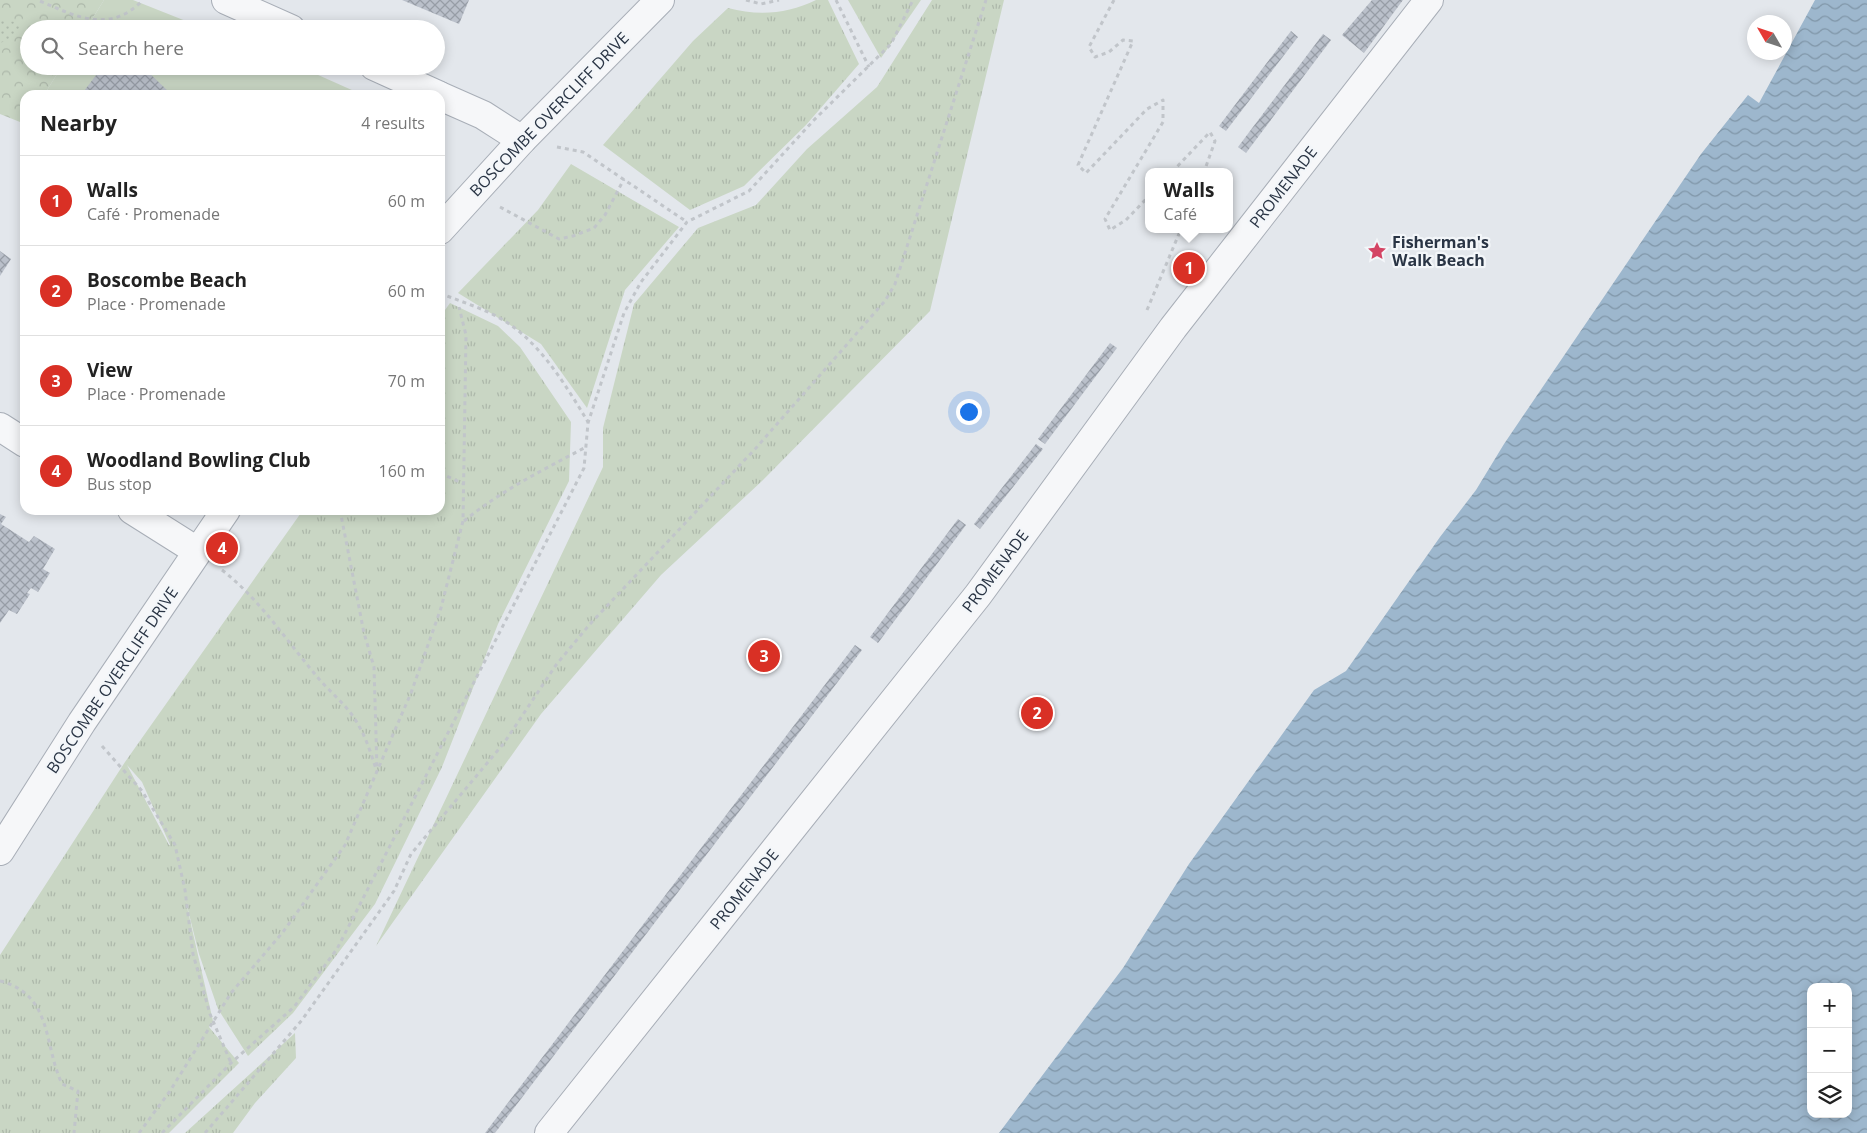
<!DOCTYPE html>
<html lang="en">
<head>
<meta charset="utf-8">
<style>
	:root { --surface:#fff; --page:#f2f2f2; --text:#222; --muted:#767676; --line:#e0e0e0; --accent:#d93025 }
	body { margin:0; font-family:"Open Sans",sans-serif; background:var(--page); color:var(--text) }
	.controls { position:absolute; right:15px; bottom:15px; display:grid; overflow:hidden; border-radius:10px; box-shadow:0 2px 12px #0003 }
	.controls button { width:45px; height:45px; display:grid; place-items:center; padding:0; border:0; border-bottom:1px solid var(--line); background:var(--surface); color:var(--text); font:25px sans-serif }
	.compass { position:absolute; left:1747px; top:15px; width:45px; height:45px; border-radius:50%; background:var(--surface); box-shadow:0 2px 12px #0003; rotate:309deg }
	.you { position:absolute; left:968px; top:411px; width:18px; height:18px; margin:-12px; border:4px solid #fff; border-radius:50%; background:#1a73e8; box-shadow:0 0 0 8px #1a73e833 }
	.badge { display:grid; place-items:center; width:32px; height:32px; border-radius:50%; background:var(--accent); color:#fff; font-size:16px; font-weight:700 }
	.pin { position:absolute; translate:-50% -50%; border:2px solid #fff; box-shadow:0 1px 5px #0006 }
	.popup { position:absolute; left:1145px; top:168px; width:88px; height:65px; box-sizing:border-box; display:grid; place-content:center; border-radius:10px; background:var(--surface); filter:drop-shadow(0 1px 4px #0005); font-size:16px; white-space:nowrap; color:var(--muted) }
	.popup b { font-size:19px; color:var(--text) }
	.popup::after { content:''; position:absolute; left:50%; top:100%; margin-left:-10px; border:10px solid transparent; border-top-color:var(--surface) }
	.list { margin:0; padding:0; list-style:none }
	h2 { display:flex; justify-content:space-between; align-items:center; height:65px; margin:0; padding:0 20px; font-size:21px }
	h2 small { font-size:16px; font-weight:400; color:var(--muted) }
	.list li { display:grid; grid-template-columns:32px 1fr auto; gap:15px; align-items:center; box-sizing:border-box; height:90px; padding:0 20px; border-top:1px solid var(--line) }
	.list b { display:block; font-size:19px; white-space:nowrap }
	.list p { margin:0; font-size:16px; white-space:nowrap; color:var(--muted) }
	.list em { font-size:16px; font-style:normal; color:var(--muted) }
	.icon { flex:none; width:28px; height:28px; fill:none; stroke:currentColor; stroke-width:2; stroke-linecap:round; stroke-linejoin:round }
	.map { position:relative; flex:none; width:1867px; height:1133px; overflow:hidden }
	.search { position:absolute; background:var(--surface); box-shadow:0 2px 12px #0003; left:20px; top:20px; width:425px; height:55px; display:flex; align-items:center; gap:12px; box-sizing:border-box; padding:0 18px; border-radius:28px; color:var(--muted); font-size:19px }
	.panel { position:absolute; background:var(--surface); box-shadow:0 2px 12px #0003; left:20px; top:90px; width:425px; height:425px; border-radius:15px }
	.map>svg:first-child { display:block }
</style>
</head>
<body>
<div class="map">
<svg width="1867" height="1133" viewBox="0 0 1867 1133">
	<defs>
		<pattern id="grass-tufts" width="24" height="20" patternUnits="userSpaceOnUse" patternTransform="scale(1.25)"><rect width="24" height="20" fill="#c9d6c4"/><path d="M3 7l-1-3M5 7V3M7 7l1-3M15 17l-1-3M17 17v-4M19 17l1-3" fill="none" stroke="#adb8aa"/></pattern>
		<pattern id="forest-crowns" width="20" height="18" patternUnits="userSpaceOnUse" patternTransform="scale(1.25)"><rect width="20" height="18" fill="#c9d6c4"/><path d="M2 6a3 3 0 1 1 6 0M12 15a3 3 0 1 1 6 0" fill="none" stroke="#adb8aa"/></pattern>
		<pattern id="garden-dots" width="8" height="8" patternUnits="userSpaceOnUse" patternTransform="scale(1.25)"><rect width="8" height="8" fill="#c9d6c4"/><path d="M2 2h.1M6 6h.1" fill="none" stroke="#adb8aa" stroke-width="1.8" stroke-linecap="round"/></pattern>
		<pattern id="water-waves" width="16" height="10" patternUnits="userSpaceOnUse" patternTransform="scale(1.25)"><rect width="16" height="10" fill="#9db7cd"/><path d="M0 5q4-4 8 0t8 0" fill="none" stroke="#8096a8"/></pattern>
		<pattern id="building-cross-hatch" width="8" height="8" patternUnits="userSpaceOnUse" patternTransform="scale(1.25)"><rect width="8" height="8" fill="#bac0ca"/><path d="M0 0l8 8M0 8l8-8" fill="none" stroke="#979da6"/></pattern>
	</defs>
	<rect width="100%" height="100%" fill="#e3e7ec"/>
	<g fill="url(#grass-tufts)" fill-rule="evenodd">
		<path d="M 816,0 L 828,0 L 859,64 L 806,125 L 744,186 L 690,210 L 603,145 L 693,41 L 728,8 C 758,16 788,14 816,0 Z"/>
		<polygon points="848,0 921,0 881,58"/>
		<polygon points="932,0 1004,0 930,311 762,481 661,575 541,714 376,946 603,467 603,428 634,304 698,228 756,205 807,149 877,87"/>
		<polygon points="571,164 679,227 625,290 587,408 541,344 458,293 538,210"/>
		<path d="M 450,303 L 498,326 L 520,347 L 571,422 L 569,481 L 498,624 L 442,767 L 375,904 L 293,1013 L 248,1056 L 218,1009 L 199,954 L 185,898 L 213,1021 L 209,1027 L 239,1063 L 169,1133 L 0,1133 L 0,955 L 125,762 L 303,510 L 440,510 L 440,317 ZM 127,765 L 142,782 L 170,845 L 169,845 Z"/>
		<polygon points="295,1033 296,1058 255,1103 233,1133 185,1133"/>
	</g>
	<polygon fill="url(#forest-crowns)" points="0,0 104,0 86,29 29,29 29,66 62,66 44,95 25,95 25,124 0,114"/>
	<polygon fill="url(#garden-dots)" points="0,20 17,22 20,28 18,36 0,43"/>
	<g fill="#c9d6c4">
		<polygon points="104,0 133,0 206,29 86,29"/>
		<polygon points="62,66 298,66 363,95 44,95"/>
	</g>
	<path fill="url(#water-waves)" fill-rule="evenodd" d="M 1815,0 L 1867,0 L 1867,1133 L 999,1133 L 1123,968 L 1189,864 L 1314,690 L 1346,671 L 1440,537 L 1476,490 L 1504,444 L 1701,154 L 1748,95 L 1759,103 ZM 1811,987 L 1848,987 L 1848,1114 L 1811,1114 Z"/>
	<g fill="url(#building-cross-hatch)">
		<polygon points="402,0 469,0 459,24"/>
		<polygon points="1372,0 1403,0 1364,53 1342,35"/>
		<polygon points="1291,31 1298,37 1226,131 1219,126"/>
		<polygon points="1323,34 1331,40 1246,153 1238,147"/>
		<polygon points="103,66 142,66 169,92 166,95 81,95"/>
		<polygon points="0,251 11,259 0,276"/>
		<polygon points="1192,258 1199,264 1187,278 1180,272"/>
		<polygon points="1110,343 1117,348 1045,444 1038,439"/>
		<polygon points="1036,444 1043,449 980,529 974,524"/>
		<polygon points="0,514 6,517 1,524 29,542 34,536 55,549 43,569 50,573 38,592 31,588 27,593 30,594 17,614 9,610 0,623"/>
		<polygon points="958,519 966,525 878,643 870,637"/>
		<polygon points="855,645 862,650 495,1133 485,1133"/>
	</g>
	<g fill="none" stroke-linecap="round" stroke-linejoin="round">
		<g stroke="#a8aeb7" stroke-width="30">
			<g id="minor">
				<polyline points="226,0 291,29"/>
				<polyline points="374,66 438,95"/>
				<polyline points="440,96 483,115 522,140"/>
				<polyline points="440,230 522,140 660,0"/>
				<polyline points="0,427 25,443"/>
				<polyline points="132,510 197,551"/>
				<polyline points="0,851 82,722 226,510"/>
				<polyline points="549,1133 978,595 1173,328 1429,0"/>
			</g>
		</g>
		<g stroke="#c1c5ca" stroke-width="3" stroke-dasharray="4 4" stroke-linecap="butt">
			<polyline points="746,0 761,4 779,0"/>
			<polyline points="836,0 869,67"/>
			<polyline points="1114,0 1089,47 1095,57 1109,52 1123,40 1133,41 1078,165 1086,173 1147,109 1163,100 1163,122 1105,219 1110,230 1126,220 1149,196"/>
			<path d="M 40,1 C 77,17 110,34 143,0"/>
			<polyline points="557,147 583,152 687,222"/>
			<polyline points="1172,172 1210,132 1215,141 1204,172"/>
			<polyline points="500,207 559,239 573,236 594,228 605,215 624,179"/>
			<path d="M 440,293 C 459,301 479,307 496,316 C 537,337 565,384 588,422"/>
			<polyline points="1147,310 1181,229"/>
			<polyline points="440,473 464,484"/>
			<polyline points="340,510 364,633 374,667 377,769"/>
			<path d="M 464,521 C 502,490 543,470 586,447"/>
			<path d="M 222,570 C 259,599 284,637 314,673 C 328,691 348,705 359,726 C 367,740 372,757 377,772"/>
			<polyline points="102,746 142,791 175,845 185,890 193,954 210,1014 231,1063"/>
			<path d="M 0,981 C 53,995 43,1043 62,1084 L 78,1091 L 74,1133"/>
			<polyline points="139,1133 170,1091 231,993 283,932 345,845 411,693 441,608 463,521 466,335 459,307"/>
			<polyline points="162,1133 231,1063 294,1007 337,949 584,468 588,423 624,313 641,282 687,222 749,191 814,120 891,44 913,0"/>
			<polyline points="205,1133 302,1020 394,891 411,854 504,743 556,665 590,624 756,448 885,301 895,284 986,0"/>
		</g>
		<use href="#minor" stroke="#f6f7f9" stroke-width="28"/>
	</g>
	<defs>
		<g id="sight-bare" transform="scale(1.5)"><path d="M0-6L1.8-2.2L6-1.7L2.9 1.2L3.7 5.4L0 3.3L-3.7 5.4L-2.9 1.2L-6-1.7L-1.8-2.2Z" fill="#d44464" stroke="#f3f6f9" stroke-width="2.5" paint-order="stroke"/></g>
	</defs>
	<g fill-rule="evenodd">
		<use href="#sight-bare" x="1377" y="251"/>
	</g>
	<g text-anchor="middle" stroke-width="4.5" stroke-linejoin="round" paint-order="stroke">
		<g font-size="16" fill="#2a3545" stroke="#f3f6f9">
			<text transform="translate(549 114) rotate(-46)" y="6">BOSCOMBE OVERCLIFF DRIVE</text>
			<text transform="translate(1283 187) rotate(-52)" y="6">PROMENADE</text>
			<text transform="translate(995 571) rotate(-53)" y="6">PROMENADE</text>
			<text transform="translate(112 680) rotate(-56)" y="6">BOSCOMBE OVERCLIFF DRIVE</text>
			<text transform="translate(744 889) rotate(-51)" y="6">PROMENADE</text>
		</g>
		<g font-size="16" font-weight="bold" fill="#2a3545" stroke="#f3f6f9" text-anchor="start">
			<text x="1392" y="248">Fisherman's<tspan x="1392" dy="18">Walk Beach</tspan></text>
		</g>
	</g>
</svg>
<div class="controls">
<button>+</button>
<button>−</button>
<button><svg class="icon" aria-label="layers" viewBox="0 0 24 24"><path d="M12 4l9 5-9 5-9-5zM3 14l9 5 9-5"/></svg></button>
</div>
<svg class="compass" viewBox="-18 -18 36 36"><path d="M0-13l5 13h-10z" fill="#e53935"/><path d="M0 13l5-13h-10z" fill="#767676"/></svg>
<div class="you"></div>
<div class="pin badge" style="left:1189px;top:268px">1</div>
<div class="popup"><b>Walls</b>Café</div>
<div class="pin badge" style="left:1037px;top:713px">2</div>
<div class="pin badge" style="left:764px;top:656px">3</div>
<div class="pin badge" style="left:222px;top:548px">4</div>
<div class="search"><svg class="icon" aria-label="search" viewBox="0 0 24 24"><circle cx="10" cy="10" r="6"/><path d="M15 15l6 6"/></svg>Search here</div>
<section class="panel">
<h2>Nearby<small>4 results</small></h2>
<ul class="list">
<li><span class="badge">1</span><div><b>Walls</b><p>Café · Promenade</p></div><em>60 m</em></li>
<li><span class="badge">2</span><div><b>Boscombe Beach</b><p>Place · Promenade</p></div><em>60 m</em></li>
<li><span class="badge">3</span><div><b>View</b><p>Place · Promenade</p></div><em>70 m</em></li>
<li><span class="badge">4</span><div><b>Woodland Bowling Club</b><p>Bus stop</p></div><em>160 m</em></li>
</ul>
</section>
</div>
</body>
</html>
